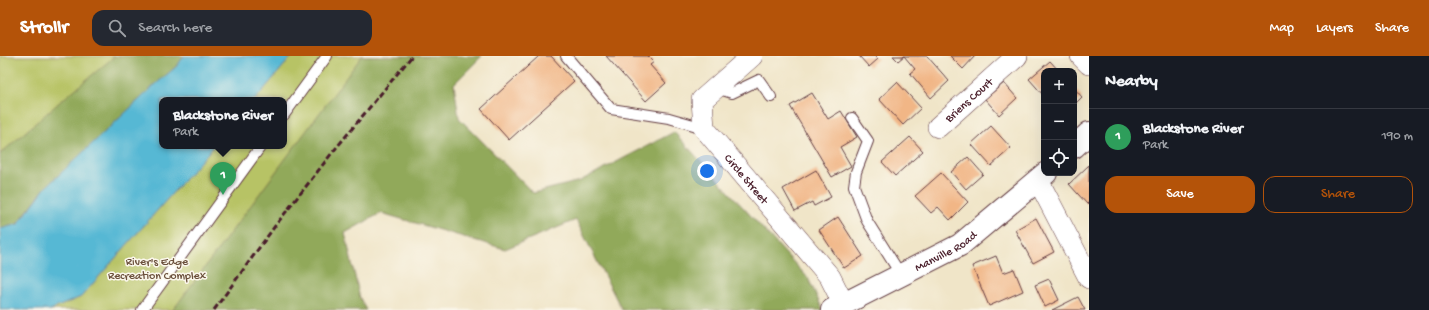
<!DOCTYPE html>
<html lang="en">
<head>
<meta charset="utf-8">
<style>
	:root { --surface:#171b24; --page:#242831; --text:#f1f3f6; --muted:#9ea1a6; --line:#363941; --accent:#b45309 }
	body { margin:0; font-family:"Gochi Hand",sans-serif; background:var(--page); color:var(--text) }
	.controls { position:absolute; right:12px; top:12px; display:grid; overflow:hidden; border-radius:8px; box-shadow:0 4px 16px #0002 }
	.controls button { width:36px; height:36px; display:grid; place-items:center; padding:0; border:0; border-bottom:1px solid var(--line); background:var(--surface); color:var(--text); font:20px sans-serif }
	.you { position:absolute; left:707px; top:115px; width:14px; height:14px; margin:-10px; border:3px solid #fff; border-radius:50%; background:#1a73e8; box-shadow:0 0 0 6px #1a73e833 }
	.badge { display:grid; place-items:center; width:26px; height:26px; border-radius:50%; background:var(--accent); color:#fff; font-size:13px; font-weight:700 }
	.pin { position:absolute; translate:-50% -33px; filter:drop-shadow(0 1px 2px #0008) }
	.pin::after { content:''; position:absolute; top:21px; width:14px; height:12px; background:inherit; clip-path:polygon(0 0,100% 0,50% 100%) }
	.popup { position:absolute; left:159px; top:41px; width:128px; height:52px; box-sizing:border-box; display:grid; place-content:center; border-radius:8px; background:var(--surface); filter:drop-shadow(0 1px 3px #0005); font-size:13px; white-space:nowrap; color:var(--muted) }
	.popup b { font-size:15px; color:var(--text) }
	.popup::after { content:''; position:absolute; left:50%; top:100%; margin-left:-8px; border:8px solid transparent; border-top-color:var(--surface) }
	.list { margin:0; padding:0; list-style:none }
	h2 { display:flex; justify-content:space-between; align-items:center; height:52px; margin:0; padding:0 16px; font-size:17px }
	h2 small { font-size:13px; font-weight:400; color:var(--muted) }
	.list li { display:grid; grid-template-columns:26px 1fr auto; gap:12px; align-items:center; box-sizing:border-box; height:56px; padding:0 16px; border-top:1px solid var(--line) }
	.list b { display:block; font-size:15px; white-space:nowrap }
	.list p { margin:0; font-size:13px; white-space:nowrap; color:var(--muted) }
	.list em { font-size:13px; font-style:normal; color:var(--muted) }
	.actions { display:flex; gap:8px; padding:12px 16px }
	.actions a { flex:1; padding:9px 0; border:1px solid var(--accent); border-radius:12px; text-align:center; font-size:14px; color:var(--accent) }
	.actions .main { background:var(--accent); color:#fff }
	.icon { flex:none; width:22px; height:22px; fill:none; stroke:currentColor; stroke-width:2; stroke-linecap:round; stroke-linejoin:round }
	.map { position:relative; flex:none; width:1089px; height:254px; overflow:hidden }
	header { display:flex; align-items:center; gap:24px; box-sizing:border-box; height:56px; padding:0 20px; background:var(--accent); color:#fff }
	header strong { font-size:19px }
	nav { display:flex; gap:22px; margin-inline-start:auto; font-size:14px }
	.search { width:280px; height:36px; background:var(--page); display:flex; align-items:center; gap:10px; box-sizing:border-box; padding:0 14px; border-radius:12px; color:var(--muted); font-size:15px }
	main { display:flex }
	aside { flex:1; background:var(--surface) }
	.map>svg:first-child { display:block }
</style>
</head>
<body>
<header>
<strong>Strollr</strong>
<div class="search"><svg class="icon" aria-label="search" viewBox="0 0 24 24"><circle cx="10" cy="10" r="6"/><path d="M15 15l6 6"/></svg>Search here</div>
<nav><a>Map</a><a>Layers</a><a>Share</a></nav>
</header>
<main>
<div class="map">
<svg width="1089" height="254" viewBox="0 0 1089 254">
	<rect width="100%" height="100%" fill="#fbf7ec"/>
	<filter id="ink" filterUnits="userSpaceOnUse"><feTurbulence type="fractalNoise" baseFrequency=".025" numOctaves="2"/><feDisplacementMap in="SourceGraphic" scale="8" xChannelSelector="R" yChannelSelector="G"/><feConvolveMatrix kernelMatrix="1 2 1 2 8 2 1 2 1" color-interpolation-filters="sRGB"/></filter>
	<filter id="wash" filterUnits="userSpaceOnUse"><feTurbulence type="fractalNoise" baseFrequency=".012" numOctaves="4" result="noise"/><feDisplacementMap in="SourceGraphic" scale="16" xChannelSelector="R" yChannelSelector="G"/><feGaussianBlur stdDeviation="0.9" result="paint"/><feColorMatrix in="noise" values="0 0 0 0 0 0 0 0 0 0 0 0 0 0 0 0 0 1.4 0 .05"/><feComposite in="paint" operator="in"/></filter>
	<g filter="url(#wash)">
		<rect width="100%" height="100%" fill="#f0e5c8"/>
		<g fill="#b7c365" stroke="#807148">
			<polygon points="0,0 116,0 0,98"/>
			<polygon points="292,0 379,0 182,254 50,254 81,241 214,90 284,90 284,44 255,44"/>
		</g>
		<g fill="#91a95a" stroke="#6e6442">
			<polygon points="115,0 184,0 177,10 157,27 46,131 17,168 0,173 0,98 62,44"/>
			<polygon points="362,0 482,0 454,28 459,62 533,137 580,125 674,76 808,222 823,254 622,254 576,164 505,193 381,157 345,177 360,242 366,254 173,254"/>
		</g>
		<polygon fill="#56b8d4" stroke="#506c80" points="184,0 292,0 255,44 162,44 162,90 214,90 81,241 50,254 0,254 0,173 18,168 46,131 157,27 177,10"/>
		<g id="blocks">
			<g fill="#f1b686">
				<polygon points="539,0 551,0 574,25 509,84 481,53"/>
				<polygon points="606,0 648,0 654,6 650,9 666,27 646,45"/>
				<polygon points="859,0 875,0 878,3 869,11"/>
				<polygon points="893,0 927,0 949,25 931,42 910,17 915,13 904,0 898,5"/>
				<polygon points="950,0 975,0 963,13"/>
				<polygon points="1050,5 1059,15 1044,15 1044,40 1029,23"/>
				<polygon points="897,26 921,52 903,69 879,43"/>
				<polygon points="1004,27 1017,42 999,59 985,43"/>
				<polygon points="1074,32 1082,41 1074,49"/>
				<polygon points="812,37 828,63 841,55 857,81 840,91 851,110 832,121 790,50"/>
				<polygon points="991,70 1011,92 991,110 971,88"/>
				<polygon points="910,81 923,95 895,120 882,106"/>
				<polygon points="968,101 983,118 966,133 951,116"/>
				<polygon points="1089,109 1089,146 1087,148 1069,128"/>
				<polygon points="816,114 831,141 814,150 812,146 795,155 783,133"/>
				<polygon points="941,117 968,146 950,164 938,151 931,157 915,140"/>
				<polygon points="838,161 863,200 844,212 819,174"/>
				<polygon points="1036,162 1054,196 1033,207 1015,174"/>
				<polygon points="996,200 1003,217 1014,213 1023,235 989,250 972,210"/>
				<polygon points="1049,223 1059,244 1045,251 1035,229"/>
				<polygon points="1078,241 1085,254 1052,254"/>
			</g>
		</g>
	</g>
	<g filter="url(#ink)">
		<use href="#blocks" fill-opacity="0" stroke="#633d43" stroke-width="1"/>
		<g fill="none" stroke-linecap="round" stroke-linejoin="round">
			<g stroke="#633d43" stroke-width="12">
				<g id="lane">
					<polyline points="566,0 611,53 669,62 704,72"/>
					<polyline points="716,32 732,37 759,24 771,41"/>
					<polyline points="284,59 327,0"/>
					<polyline points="852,62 868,85 856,116 854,130 867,165 901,219"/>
					<polyline points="142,254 261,90"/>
				</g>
			</g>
			<g stroke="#633d43" stroke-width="22">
				<g id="street">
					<path id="s1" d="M 752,0 L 702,44 L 704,72 L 830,221 L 844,249"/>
					<polyline points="1081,0 1089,8"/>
					<path id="s2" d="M 938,71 L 1017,0"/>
					<polyline points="1038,124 1089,222"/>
				</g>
			</g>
			<g stroke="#633d43" stroke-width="24">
				<g id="secondary">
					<polyline points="1074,91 1089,77"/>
					<path id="s3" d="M 832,254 L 960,189 L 1046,117"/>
				</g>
			</g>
			<use href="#lane" stroke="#fff" stroke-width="10"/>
			<use href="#street" stroke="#fff" stroke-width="21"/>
			<use href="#secondary" stroke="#fff" stroke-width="22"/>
			<polyline stroke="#4a1f2b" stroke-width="3" stroke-dasharray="6 3" stroke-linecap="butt" points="214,254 275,170 332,97 412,0"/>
		</g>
	</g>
	<g text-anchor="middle" stroke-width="3" stroke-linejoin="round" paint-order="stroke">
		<g font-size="12" fill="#4a1f2b" stroke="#fbf7ec">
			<text dy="4" stroke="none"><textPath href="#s2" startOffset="41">Briens Court</textPath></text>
			<text dy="4" stroke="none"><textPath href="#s1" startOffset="161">Circle Street</textPath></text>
			<text dy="4" stroke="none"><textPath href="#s3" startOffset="128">Manville Road</textPath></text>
		</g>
		<g font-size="12" fill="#6b503c" stroke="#fbf7ec">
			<text x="157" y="209">River's Edge<tspan x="157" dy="14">Recreation Complex</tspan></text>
		</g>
	</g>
</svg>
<div class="controls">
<button>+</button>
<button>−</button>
<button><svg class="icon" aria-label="locate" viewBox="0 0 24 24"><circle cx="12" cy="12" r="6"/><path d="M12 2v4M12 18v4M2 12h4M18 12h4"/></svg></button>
</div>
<div class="you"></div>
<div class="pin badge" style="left:223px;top:139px;background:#2e9e5b">1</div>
<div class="popup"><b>Blackstone River</b>Park</div>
</div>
<aside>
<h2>Nearby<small></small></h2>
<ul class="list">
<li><span class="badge" style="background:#2e9e5b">1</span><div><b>Blackstone River</b><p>Park</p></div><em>190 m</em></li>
</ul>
<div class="actions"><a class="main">Save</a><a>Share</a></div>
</aside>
</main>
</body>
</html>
